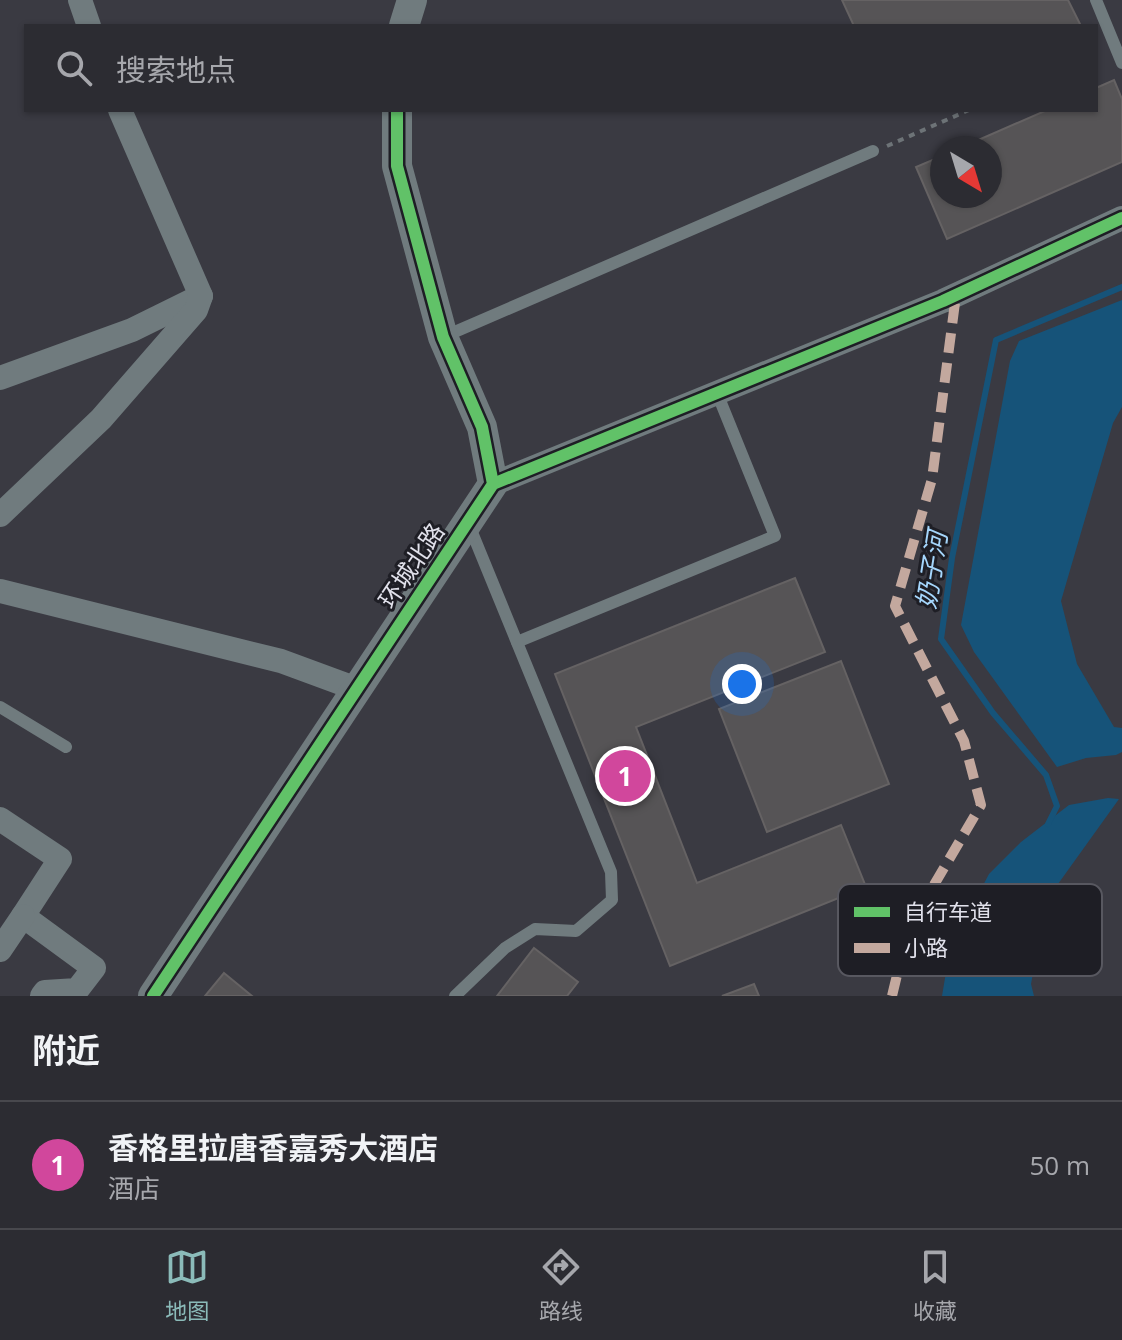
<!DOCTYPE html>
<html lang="zh">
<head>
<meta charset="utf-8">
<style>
	:root { --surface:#2c2c32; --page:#38383e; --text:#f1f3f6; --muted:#a6a7ac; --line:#48484d; --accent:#8bbbb9 }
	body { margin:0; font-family:"Open Sans","Noto Sans SC",sans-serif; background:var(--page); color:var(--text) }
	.compass { position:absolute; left:930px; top:136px; width:72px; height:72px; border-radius:50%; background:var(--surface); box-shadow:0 2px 6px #0004; rotate:142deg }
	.you { position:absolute; left:742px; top:684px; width:28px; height:28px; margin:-20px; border:6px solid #fff; border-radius:50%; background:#1a73e8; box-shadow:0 0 0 12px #1a73e833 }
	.badge { display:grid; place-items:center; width:52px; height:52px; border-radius:50%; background:var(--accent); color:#fff; font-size:26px; font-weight:700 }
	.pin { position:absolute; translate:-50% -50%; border:4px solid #fff; box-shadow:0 2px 8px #0006 }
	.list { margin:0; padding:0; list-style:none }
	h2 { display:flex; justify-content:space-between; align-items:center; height:104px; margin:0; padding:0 32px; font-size:34px }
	h2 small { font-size:26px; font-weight:400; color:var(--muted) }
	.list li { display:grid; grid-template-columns:52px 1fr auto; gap:24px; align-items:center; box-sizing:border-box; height:128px; padding:0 32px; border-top:2px solid var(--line) }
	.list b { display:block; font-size:30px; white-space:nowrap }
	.list p { margin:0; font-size:26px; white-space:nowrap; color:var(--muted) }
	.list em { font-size:26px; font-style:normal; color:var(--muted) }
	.icon { flex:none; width:44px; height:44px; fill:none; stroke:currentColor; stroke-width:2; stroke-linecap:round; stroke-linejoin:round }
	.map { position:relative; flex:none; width:1122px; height:996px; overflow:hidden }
	.search { position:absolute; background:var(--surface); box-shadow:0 2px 6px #0004; left:24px; right:24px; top:24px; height:88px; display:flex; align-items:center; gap:20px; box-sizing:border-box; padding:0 28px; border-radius:0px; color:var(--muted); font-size:30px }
	.sheet { height:232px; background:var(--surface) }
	nav { display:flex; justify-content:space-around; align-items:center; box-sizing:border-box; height:112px; border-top:2px solid var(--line); background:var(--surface); font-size:22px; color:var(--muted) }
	nav a { display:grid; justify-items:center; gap:4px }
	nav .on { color:var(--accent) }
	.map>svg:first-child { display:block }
</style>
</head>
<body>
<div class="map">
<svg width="1122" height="996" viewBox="0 0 1122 996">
	<rect width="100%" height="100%" fill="#3a3a42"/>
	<g fill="#165379">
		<polygon points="1122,300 1122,407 1113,423 1061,601 1077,664 1114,727 1122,728 1122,752 1116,755 1086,758 1057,767 974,652 961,625 1010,361 1019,341"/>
		<polygon points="1108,798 1119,799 1053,891 1039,940 1031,984 1034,996 942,996 950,948 989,874 1021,842 1069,805"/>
	</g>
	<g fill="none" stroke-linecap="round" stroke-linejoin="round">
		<polyline stroke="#165379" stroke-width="6" points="1048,824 1057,806 1046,775 993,713 941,639 952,558 996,340 1122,287"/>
	</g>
	<g fill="#565456" stroke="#656263" stroke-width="2">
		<polygon points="842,0 1068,0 1081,26 854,26"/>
		<polygon points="1114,80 1122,99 1122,162 947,239 916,167 942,156 942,196 990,196 990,148 960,148 1047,110 1096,110 1096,88"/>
		<polygon points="795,578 825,652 636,727 697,883 841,825 866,887 670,966 555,674"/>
		<polygon points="841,661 889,784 767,832 719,709"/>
		<polygon points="534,948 578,982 567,996 497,996"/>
		<polygon points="224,973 252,996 205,996"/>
		<polygon points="754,984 759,996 722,996"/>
	</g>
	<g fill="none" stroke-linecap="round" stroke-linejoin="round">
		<polyline stroke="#6d7377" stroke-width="4" stroke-dasharray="6 6" stroke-linecap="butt" points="887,146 969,110"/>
		<g stroke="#707b7e" stroke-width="12">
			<polyline points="1096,0 1122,63"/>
			<polyline points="443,337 873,151"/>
			<polyline points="517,642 775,536 717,393"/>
			<polyline points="0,707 66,747"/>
			<polyline points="455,996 505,948 535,929 576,931 612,900 611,872 469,525"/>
		</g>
		<g stroke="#707b7e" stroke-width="24">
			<polyline points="80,0 89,26"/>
			<polyline points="0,378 132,330 201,296"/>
			<polyline points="493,484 943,301 1122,218"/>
			<polyline points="0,515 101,419 196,310 201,296 120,110"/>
			<polyline points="0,591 281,661 357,689"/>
			<polyline points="0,819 60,859 23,916 94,968 77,990 45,992 42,996"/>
			<polyline points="0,950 23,916"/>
		</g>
		<g stroke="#707b7e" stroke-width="30">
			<polyline points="404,26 412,0"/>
			<polyline points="153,996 493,484 482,427 443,337 397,166 397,110"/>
		</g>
		<polyline stroke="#c3a89e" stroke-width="10" stroke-dasharray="20 10" stroke-linecap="butt" points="892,996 908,929 981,805 964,741 895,606 932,479 956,295"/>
		<g stroke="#1e1e25" stroke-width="17">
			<g id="cycleway">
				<polyline points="493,484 943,301 1122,218"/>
				<polyline points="153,996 493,484 482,427 443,337 397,166 397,110"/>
			</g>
		</g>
		<use href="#cycleway" stroke="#61c268" stroke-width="12"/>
	</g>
	<g text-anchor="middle" stroke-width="6" stroke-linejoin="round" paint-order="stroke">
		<g font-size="24" fill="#e1e1eb" stroke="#1e1e25">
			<text transform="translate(412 566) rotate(-56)" y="8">环城北路</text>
		</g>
		<g font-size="26" font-style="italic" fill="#a5d6fc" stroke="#1e1e25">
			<text transform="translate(932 570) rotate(-81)" y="9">奶子河</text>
		</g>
	</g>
	<rect x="838" y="884" width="264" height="92" rx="12" fill="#1e1e25" stroke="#585860" stroke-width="2"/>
	<rect x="854" y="907" width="36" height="10" fill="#61c268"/>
	<rect x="854" y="943" width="36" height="10" fill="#c3a89e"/>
	<g font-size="22" fill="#e1e1eb">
		<text x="904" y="920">自行车道</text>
		<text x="904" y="956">小路</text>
	</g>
</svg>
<svg class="compass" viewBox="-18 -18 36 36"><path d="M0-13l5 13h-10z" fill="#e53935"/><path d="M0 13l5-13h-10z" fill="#a6a7ac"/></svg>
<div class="you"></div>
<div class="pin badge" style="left:625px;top:776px;background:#d1479c">1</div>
<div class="search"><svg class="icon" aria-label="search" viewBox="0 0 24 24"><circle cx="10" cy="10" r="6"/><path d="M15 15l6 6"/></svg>搜索地点</div>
</div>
<section class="sheet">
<h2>附近<small></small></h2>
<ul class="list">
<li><span class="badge" style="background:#d1479c">1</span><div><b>香格里拉唐香嘉秀大酒店</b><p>酒店</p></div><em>50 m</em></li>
</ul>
</section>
<nav>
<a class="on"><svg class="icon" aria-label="map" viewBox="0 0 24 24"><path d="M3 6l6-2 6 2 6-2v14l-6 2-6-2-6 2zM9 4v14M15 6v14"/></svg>地图</a>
<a><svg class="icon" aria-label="directions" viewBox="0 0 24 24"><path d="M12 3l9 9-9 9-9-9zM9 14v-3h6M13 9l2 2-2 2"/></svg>路线</a>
<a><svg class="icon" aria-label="saved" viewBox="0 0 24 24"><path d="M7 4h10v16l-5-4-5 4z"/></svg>收藏</a>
</nav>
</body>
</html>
